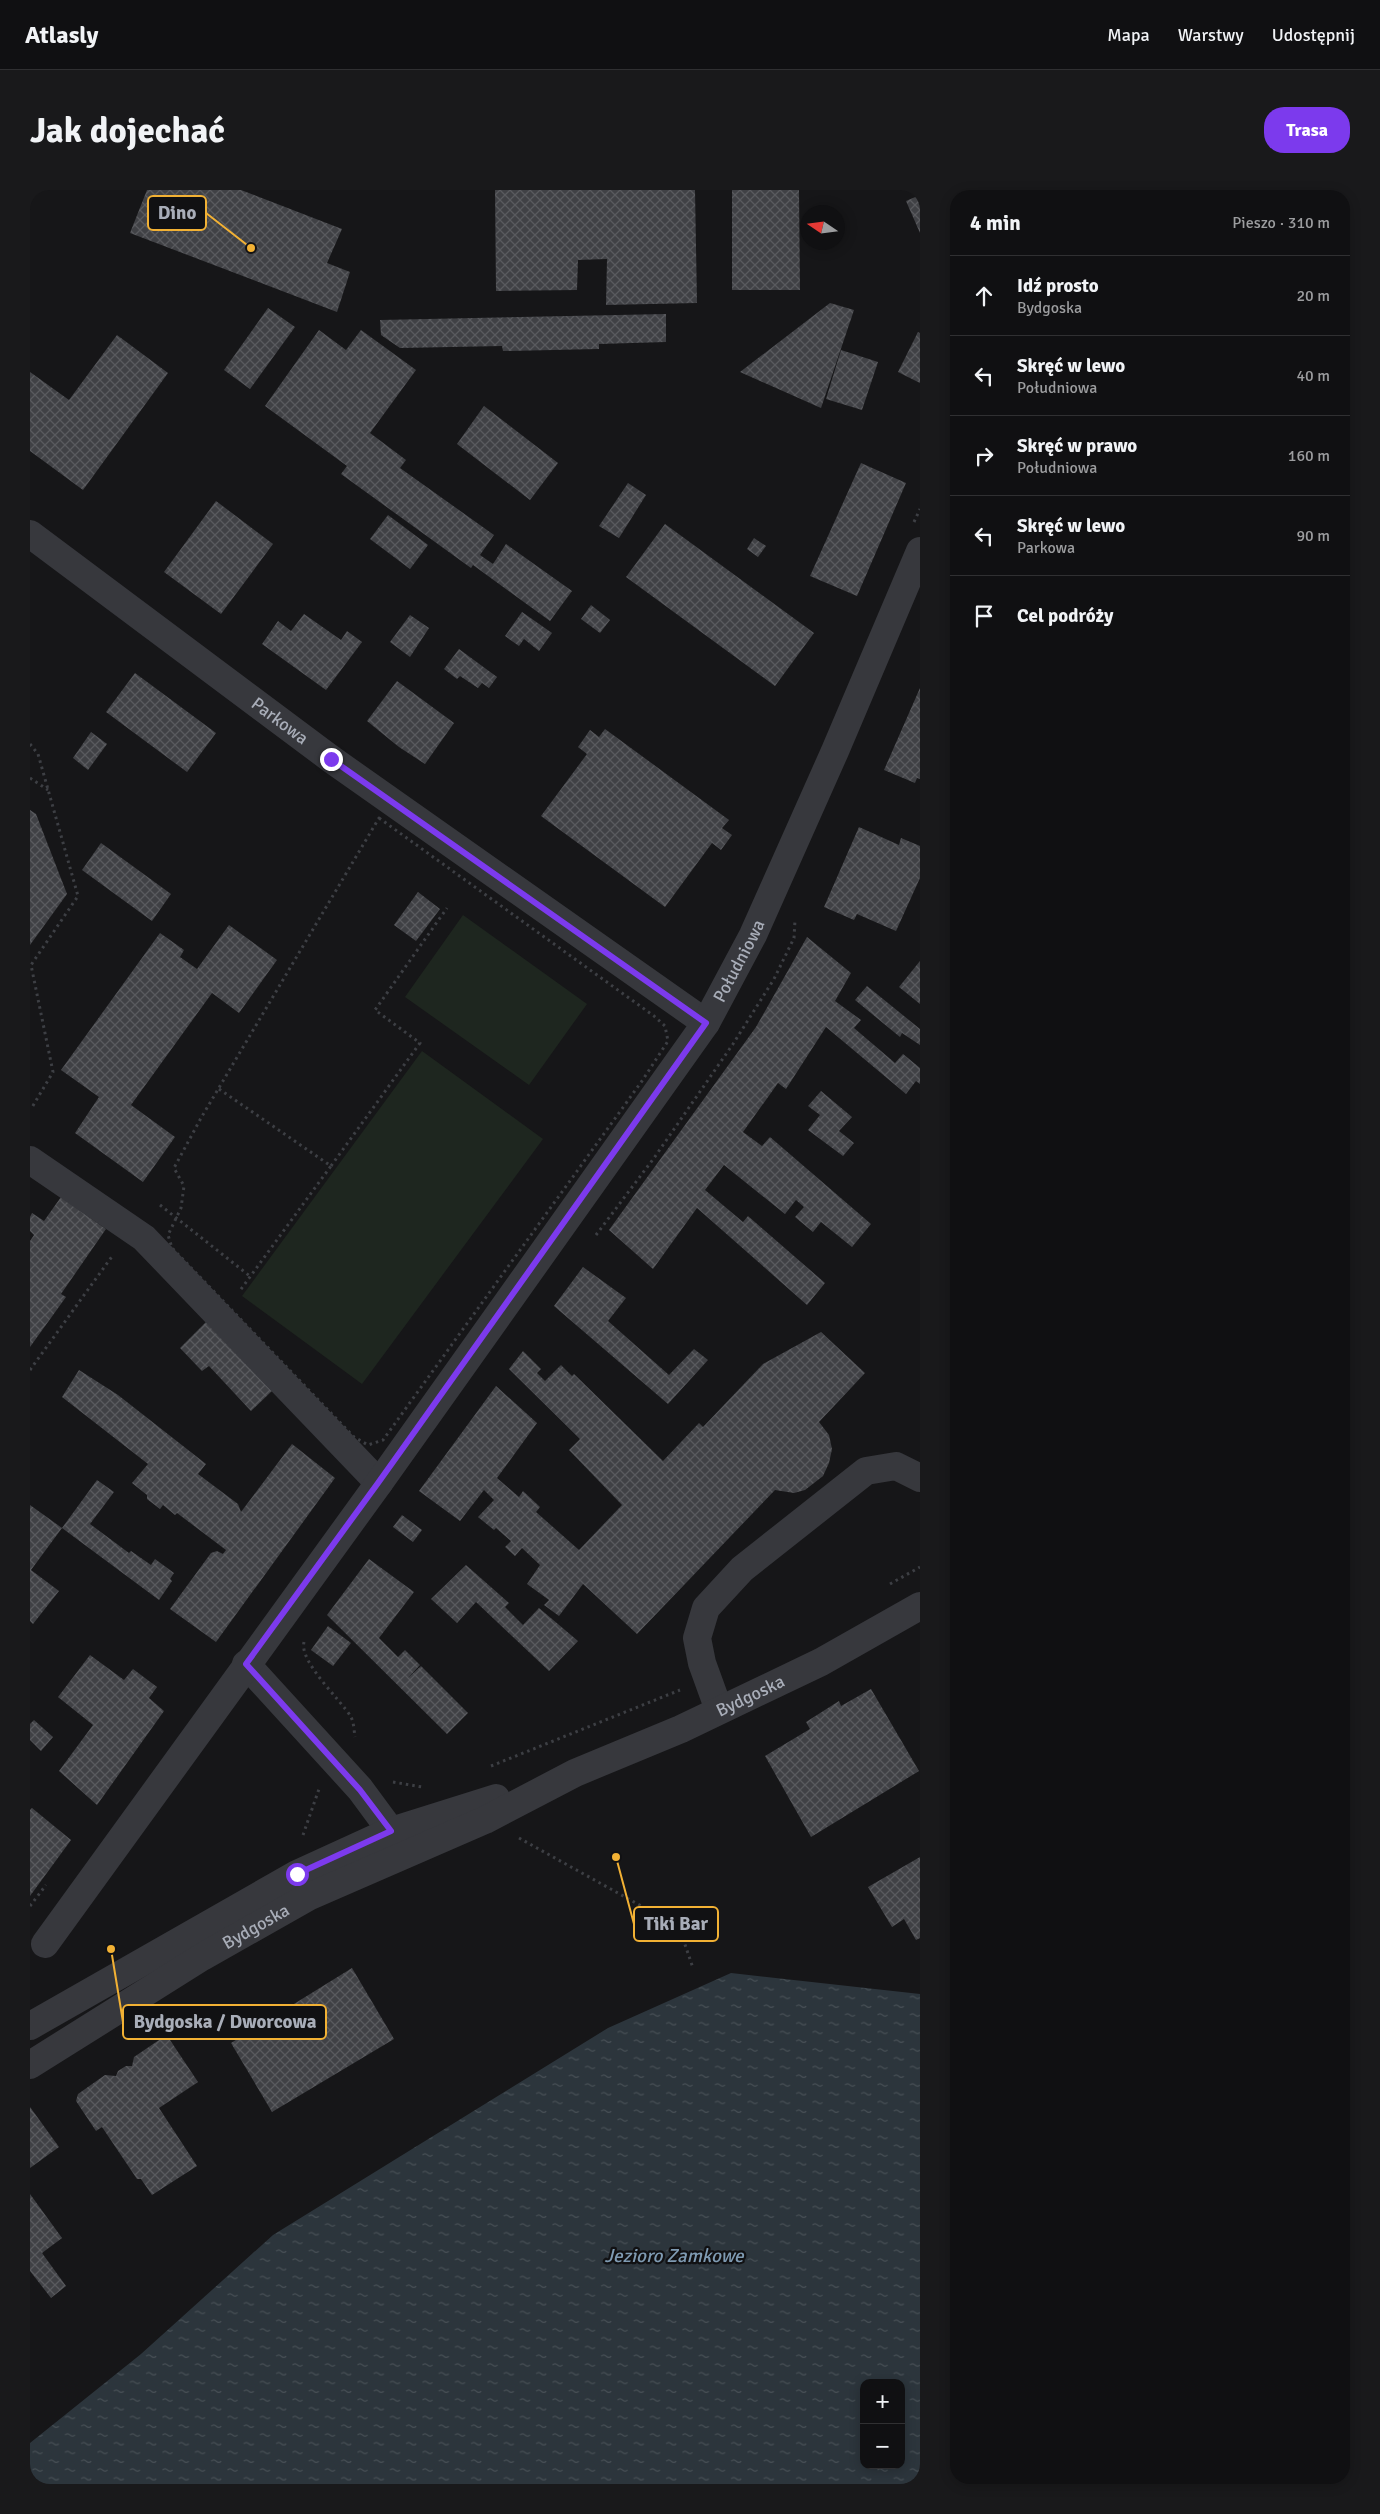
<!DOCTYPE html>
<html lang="pl">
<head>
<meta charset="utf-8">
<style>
	:root { --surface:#101012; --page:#19191b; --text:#f1f3f6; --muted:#9c9d9f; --line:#303032; --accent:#7c3aed }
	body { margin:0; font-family:Signika,sans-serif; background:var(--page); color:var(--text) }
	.controls { position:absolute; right:15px; bottom:15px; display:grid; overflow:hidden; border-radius:10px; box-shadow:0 2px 12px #0003 }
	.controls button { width:45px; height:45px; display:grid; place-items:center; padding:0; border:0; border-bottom:1px solid var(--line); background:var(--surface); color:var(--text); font:25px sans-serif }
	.compass { position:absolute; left:770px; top:15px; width:45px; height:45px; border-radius:50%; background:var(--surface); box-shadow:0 2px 12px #0003; rotate:283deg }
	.stop { position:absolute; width:15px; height:15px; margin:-11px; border:4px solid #7c3aed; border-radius:50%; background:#fff }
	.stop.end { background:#7c3aed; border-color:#fff; box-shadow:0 1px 5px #0008 }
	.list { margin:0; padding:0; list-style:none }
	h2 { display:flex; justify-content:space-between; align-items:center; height:65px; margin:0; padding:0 20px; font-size:21px }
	h2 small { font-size:16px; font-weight:400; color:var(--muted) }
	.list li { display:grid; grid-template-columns:32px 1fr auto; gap:15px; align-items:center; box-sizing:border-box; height:80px; padding:0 20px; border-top:1px solid var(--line) }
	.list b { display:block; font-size:19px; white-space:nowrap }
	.list p { margin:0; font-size:16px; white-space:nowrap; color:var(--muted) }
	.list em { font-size:16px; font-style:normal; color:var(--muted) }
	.icon { flex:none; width:28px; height:28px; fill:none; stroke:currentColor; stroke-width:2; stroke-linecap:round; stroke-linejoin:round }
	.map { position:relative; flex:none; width:890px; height:2294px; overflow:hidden; border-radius:20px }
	header { display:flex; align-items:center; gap:30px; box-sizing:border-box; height:70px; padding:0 25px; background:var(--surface); border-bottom:1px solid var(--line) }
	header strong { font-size:24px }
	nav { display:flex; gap:28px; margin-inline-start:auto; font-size:18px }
	.intro { display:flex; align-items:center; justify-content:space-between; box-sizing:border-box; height:120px; padding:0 30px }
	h1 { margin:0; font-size:35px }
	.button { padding:12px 22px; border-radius:20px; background:var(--accent); color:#fff; font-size:18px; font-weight:700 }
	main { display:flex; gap:30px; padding:0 30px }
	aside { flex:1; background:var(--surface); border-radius:20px; box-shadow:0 2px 12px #0003 }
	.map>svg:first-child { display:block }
</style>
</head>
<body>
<header>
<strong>Atlasly</strong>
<nav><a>Mapa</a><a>Warstwy</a><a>Udostępnij</a></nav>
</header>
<div class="intro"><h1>Jak dojechać</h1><a class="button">Trasa</a></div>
<main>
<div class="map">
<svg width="890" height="2294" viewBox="0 0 890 2294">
	<defs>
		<pattern id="water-ripples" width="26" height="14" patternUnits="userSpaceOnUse" patternTransform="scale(1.25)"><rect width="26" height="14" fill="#2c353c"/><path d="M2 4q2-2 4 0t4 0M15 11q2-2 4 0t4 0" fill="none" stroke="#485056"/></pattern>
		<pattern id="building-cross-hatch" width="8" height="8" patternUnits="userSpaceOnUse" patternTransform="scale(1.25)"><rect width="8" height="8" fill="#404145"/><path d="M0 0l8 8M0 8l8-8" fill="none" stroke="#595a5e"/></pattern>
	</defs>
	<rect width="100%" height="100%" fill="#161618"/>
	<g fill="#1e261f">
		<polygon points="433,725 557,814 499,895 375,807"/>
		<polygon points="392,861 513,949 332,1194 212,1106"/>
	</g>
	<path fill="url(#water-ripples)" fill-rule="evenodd" d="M 701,1783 L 890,1804 L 890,2294 L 0,2294 L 0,2253 L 111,2164 L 243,2045 L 578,1838 ZM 834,2193 L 871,2193 L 871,2275 L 834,2275 Z"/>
	<g fill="url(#building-cross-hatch)">
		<polygon points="117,0 211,0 312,39 297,73 320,82 307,122 100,43"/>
		<polygon points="465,0 665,0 667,113 576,115 577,69 548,70 547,100 466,101"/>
		<polygon points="702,0 769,0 770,100 702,100"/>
		<polygon points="890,5 890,43 876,11"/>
		<polygon points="800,113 824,120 791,218 710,182"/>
		<polygon points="238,118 265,137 220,199 194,180"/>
		<polygon points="636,124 636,152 569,154 569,159 473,161 472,156 370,158 351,145 350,130"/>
		<polygon points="289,140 316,160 331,140 386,180 340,243 376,270 370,278 464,345 450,365 463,374 476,354 542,401 520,431 443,375 441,378 311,284 317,276 235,216"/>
		<polygon points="888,142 890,143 890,193 868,182"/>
		<polygon points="87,145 138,183 53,300 0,261 0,182 39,210"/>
		<polygon points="811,160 848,172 832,220 796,209"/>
		<polygon points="454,216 528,273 500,310 427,254"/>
		<polygon points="831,273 876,293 827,406 780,386"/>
		<polygon points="598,293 616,305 589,348 569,336"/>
		<polygon points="186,311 243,354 191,424 134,382"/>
		<polygon points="358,325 398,355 380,379 340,349"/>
		<polygon points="635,334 784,443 745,496 596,387"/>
		<polygon points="724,348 736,356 728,367 717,359"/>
		<polygon points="561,415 580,430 570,443 551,429"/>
		<polygon points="492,422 522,443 509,461 494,449 489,456 475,446"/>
		<polygon points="274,424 311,450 317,441 332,452 296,500 232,454 248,431 261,441"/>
		<polygon points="380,425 399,438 380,467 360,452"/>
		<polygon points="429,459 467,487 459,498 452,493 448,498 430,486 427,489 414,479"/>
		<polygon points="105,483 186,543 157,582 76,522"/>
		<polygon points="367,491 424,533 395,574 369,557 337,531"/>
		<polygon points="890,498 890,589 887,588 885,593 854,580"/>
		<polygon points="575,539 699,630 692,638 702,645 691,660 682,653 635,717 511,626 557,564 548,557 560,540 569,547"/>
		<polygon points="61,542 77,554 58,580 43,568"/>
		<polygon points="0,620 6,624 37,704 0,755"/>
		<polygon points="829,637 869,655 871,648 890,656 890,688 866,741 827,724 824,730 794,717"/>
		<polygon points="71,653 141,704 122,731 52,680"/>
		<polygon points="388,702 410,719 386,751 364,735"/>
		<polygon points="199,735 247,770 209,823 182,803 101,915 145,947 113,992 45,943 69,907 31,880 130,743 154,760 150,767 167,779"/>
		<polygon points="777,747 821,783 805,811 831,830 824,838 865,873 873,864 890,878 890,894 886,891 876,904 796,837 756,899 748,893 713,942 732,956 740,947 841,1034 822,1057 791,1032 783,1042 765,1027 774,1017 766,1010 755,1024 694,975 675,1000 713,1032 718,1026 795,1093 777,1115 667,1018 623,1079 579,1040 726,837"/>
		<polygon points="890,771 890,814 869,797"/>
		<polygon points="837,796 890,839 890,855 872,843 870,847 825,810"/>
		<polygon points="791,901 822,927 809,941 824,953 813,966 778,940 790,925 778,916"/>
		<polygon points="31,1007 76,1039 31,1104 36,1107 0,1157 0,1051 4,1045 0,1041 0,1027 2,1023 14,1031"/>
		<polygon points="553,1077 596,1108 578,1131 639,1185 664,1159 678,1170 638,1214 524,1116"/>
		<polygon points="177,1131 243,1200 221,1221 179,1176 172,1181 150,1158"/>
		<polygon points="791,1142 835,1183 789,1232 799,1245 802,1259 799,1273 793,1286 775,1300 764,1303 745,1300 607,1444 553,1394 529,1426 514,1415 519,1410 497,1394 510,1375 492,1358 485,1366 475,1357 481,1351 466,1338 464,1340 448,1327 464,1310 454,1300 430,1331 389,1301 466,1196 507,1233 467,1288 489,1307 493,1301 510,1317 506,1322 549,1360 592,1315 539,1260 550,1249 479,1179 493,1161 511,1179 507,1183 515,1191 531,1175 542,1186 544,1184 633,1271 669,1233 673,1237 733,1174"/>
		<polygon points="49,1180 88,1205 176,1274 168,1284 208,1314 211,1322 262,1254 305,1288 186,1452 140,1419 181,1363 187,1361 193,1364 196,1360 147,1323 145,1325 133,1315 130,1319 117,1309 117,1305 102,1293 118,1274 32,1207"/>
		<polygon points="67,1290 84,1302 60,1334 99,1363 101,1361 121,1375 125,1369 144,1383 140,1389 142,1391 129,1410 32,1338 1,1380 29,1401 3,1434 0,1431 0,1315 32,1338"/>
		<polygon points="372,1325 392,1340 383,1352 363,1337"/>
		<polygon points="339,1369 384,1402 349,1448 368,1467 375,1460 390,1475 378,1488 391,1476 438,1523 417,1544 297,1425"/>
		<polygon points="436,1375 479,1413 475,1417 493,1435 509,1418 548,1451 519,1481 446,1412 427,1433 401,1409"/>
		<polygon points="298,1436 321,1453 303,1476 281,1460"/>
		<polygon points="60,1465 94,1490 103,1479 127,1497 119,1508 134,1521 67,1615 29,1581 63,1535 28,1507"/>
		<polygon points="841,1499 889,1581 781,1647 735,1566 780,1539 776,1532 809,1511 811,1516"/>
		<polygon points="4,1530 23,1547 11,1561 0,1550 0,1534"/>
		<polygon points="2,1618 41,1650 0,1706 0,1620"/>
		<polygon points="890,1667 890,1748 886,1750 874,1729 862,1737 838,1697"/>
		<polygon points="322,1778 364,1849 242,1922 201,1853"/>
		<polygon points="132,1848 140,1850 168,1892 129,1918 167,1976 122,2005 111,1989 107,1989 72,1937 66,1941 46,1911 48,1904 75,1885 86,1886 88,1881 96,1876 102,1876 104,1867"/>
		<polygon points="0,1917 29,1957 0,1978"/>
		<polygon points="0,2004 32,2048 12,2063 36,2096 21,2108 0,2081"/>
	</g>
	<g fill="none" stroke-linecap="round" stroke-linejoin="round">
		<g stroke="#3d3f44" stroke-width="3" stroke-dasharray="2.5 4" stroke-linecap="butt">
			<polyline points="884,332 890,319"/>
			<polyline points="0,554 8,564 48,706 1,775 23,882 1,919"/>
			<polyline points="0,588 18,600"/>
			<polygon points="349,628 624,826 635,836 638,851 612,891 353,1250 338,1255 324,1247 142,1058 138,1045 151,1018 154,996 144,978 171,928"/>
			<polyline points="189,899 301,976 209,1102"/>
			<polyline points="301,976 390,853 345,820 417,718"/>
			<polyline points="130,1015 221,1087"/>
			<polyline points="566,1045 624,968 703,854 744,789 764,748 765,730"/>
			<polyline points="0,1180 83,1065"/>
			<polyline points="860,1394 890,1377"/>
			<path d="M 274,1452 C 269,1472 311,1510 321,1527 C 324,1533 324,1541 325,1547"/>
			<polyline points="461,1576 650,1500"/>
			<polyline points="363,1592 392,1597"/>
			<polyline points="273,1645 289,1599"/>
			<polyline points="489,1648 649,1737 663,1778"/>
			<polyline points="0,1716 16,1695"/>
		</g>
		<g stroke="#37383d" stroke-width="28">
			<path id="s1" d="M 0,344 L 301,569 L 676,833"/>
			<polyline points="0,970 114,1048 349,1293"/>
			<polyline points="216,1474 330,1599 361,1641 366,1657"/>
			<polyline points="689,1520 672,1473 667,1448 676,1418 712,1379 836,1281 866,1276 890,1288"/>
			<path id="s2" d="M 15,1754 L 349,1293 L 676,833 L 723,745 L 805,561 L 890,361"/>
			<polyline points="0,1836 267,1684 361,1641 466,1608"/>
			<path id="s3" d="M 0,1875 L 172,1767 L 278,1707 L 455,1630 L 545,1583 L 651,1539 L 791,1472 L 890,1416"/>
		</g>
	</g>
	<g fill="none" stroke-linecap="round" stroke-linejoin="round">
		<polyline stroke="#7c3aed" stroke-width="6" points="267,1684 361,1641 330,1600 216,1474 348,1293 676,833 301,569"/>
	</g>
	<g text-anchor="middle" stroke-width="4.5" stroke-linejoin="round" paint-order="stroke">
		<g font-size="18" fill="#a8adb8" stroke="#111113">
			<text dy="6" stroke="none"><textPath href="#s1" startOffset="312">Parkowa</textPath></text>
			<text dy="6" stroke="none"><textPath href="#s2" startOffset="1204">Południowa</textPath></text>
			<text dy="6" stroke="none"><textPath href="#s3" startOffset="811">Bydgoska</textPath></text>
			<text dy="6" stroke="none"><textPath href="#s3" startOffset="265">Bydgoska</textPath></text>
		</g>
		<g font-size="19" font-style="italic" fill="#7f9bb3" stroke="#111113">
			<text x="644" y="2072">Jezioro Zamkowe</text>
		</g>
	</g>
	<path fill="none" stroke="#f2b134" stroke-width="2" d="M221 58L176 23M586 1667L604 1734M81 1759L93 1832"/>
	<g fill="#f2b134" stroke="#111113" stroke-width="2">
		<circle cx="221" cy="58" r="5"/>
		<circle cx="586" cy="1667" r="5"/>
		<circle cx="81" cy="1759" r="5"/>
	</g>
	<g fill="#111113" stroke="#f2b134" stroke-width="2">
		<rect x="118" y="6" width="58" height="34" rx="5"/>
		<rect x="604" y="1717" width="84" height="34" rx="5"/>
		<rect x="93" y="1815" width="203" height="34" rx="5"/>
	</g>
	<g font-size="19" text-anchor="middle" font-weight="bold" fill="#a8adb8">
		<text x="147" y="29">Dino</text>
		<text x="646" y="1740">Tiki Bar</text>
		<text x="195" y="1838">Bydgoska / Dworcowa</text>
	</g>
</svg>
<div class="controls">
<button>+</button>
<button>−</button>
</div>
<svg class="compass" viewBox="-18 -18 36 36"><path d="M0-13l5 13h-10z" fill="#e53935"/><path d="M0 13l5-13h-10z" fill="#9c9d9f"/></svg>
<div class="stop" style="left:267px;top:1684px"></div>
<div class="stop end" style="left:301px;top:569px"></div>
</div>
<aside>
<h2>4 min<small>Pieszo · 310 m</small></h2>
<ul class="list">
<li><svg class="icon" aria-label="ahead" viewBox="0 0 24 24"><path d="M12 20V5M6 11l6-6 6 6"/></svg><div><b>Idź prosto</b><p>Bydgoska</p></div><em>20 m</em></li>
<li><svg class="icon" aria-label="left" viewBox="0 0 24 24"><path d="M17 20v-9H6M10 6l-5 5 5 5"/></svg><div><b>Skręć w lewo</b><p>Południowa</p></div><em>40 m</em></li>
<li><svg class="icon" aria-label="right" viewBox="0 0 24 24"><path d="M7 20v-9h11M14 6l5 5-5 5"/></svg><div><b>Skręć w prawo</b><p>Południowa</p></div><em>160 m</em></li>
<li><svg class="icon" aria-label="left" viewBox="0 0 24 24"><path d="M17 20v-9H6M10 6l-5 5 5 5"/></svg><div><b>Skręć w lewo</b><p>Parkowa</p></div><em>90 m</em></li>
<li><svg class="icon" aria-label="arrive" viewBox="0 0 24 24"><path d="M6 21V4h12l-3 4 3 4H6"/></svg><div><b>Cel podróży</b></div></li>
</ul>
</aside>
</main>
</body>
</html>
